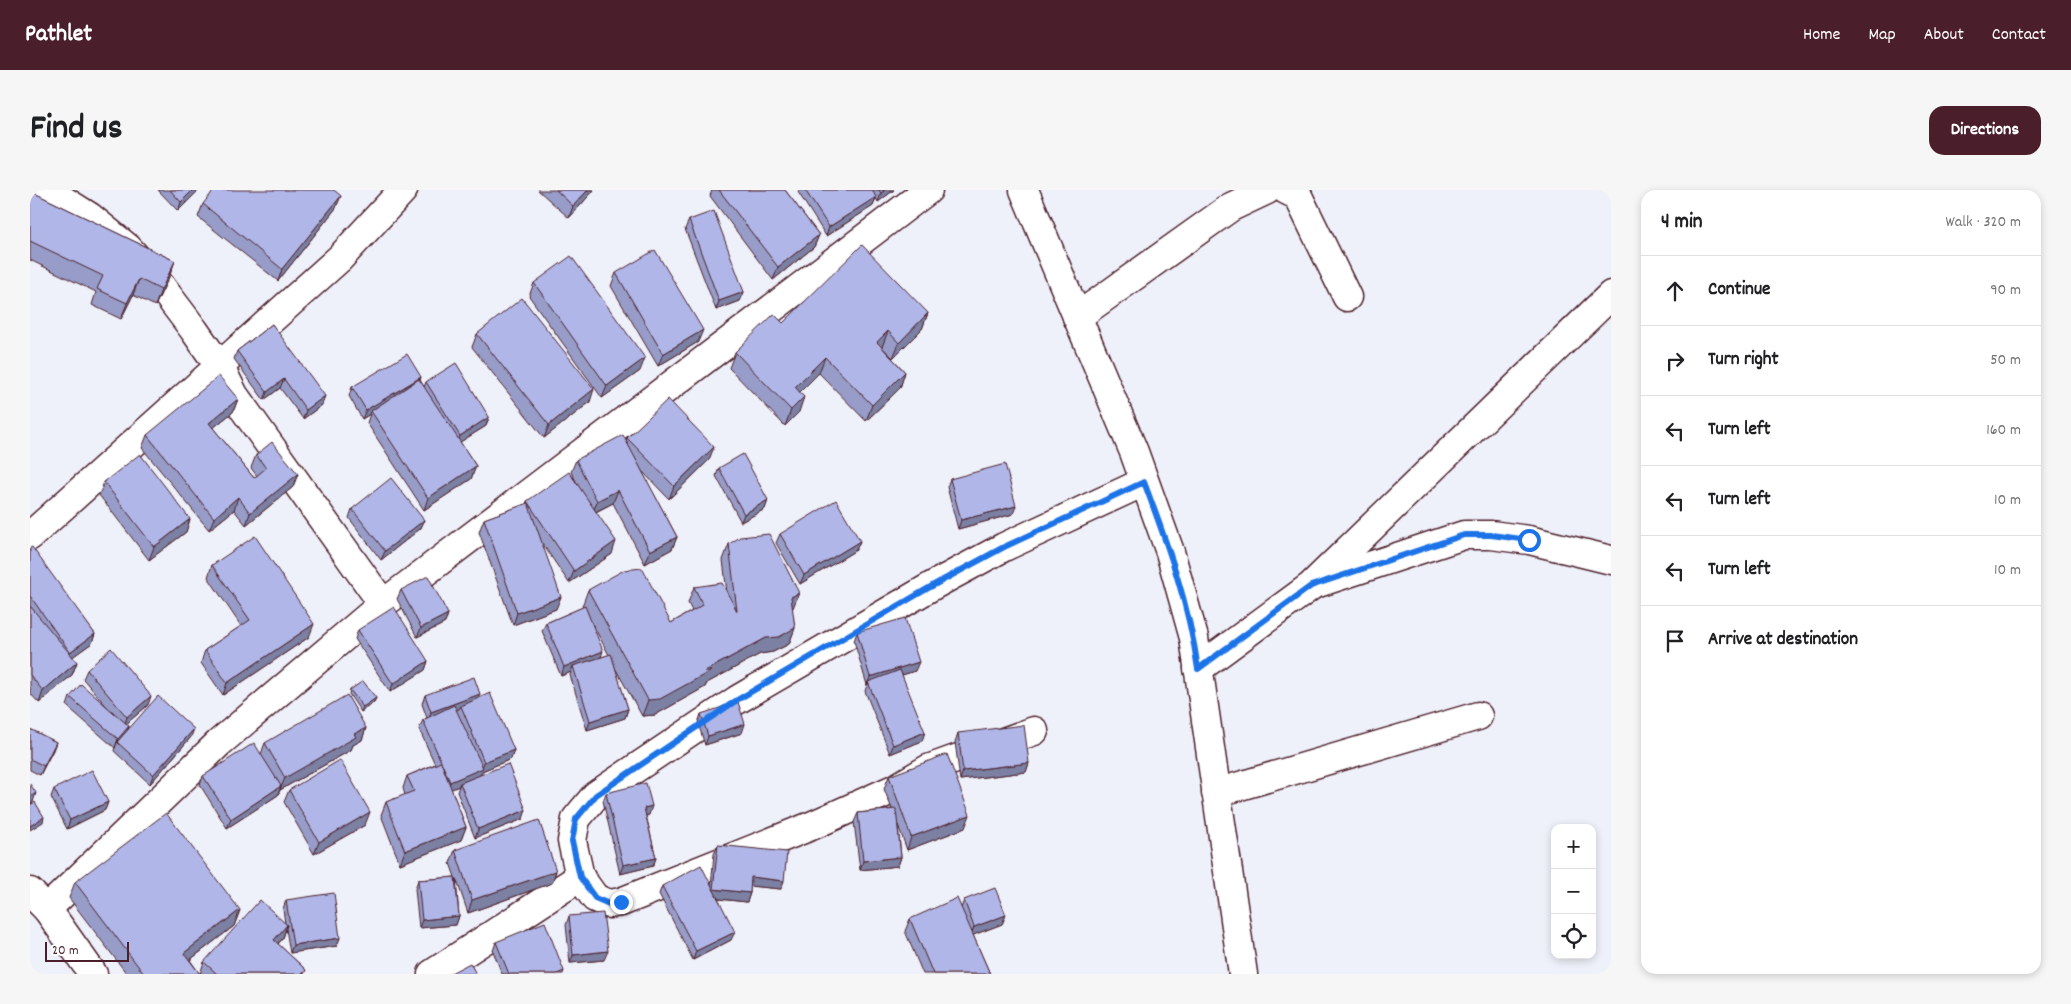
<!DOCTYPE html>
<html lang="en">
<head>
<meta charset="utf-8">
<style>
	:root { --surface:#fff; --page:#f6f6f6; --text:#202124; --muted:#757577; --line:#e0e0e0; --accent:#4a1f2b }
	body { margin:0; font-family:Dekko,sans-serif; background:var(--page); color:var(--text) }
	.controls { position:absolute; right:15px; bottom:15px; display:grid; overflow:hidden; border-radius:10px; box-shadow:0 2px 8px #0003 }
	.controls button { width:45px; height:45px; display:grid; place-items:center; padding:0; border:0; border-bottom:1px solid var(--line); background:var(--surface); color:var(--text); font:25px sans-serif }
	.scale { position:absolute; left:15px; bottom:12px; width:84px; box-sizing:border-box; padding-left:5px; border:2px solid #4a1f2b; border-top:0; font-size:14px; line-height:18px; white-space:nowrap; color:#4a1f2b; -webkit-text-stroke:4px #fff; paint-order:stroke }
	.stop { position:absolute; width:15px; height:15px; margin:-11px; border:4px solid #1a73e8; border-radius:50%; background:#fff }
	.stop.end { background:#1a73e8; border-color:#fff; box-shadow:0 1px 5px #0008 }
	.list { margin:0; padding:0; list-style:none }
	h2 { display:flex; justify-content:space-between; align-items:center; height:65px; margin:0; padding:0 20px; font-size:21px }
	h2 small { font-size:16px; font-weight:400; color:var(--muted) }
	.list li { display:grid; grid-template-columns:32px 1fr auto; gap:15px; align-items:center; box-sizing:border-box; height:70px; padding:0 20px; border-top:1px solid var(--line) }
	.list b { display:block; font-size:19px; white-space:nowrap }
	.list em { font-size:16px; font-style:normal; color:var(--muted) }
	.icon { flex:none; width:28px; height:28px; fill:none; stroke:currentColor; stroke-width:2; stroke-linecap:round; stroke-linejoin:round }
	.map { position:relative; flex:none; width:1581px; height:784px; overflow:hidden; border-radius:15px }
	header { display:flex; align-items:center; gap:30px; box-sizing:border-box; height:70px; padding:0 25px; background:var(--accent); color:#fff }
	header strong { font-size:24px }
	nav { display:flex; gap:28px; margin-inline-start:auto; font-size:18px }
	.intro { display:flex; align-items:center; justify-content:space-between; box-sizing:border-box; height:120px; padding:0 30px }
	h1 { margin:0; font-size:35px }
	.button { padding:12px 22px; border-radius:15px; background:var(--accent); color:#fff; font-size:18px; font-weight:700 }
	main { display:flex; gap:30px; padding:0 30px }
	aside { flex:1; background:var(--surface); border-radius:15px; box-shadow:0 2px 8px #0003 }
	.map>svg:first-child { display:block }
</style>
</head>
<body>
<header>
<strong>Pathlet</strong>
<nav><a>Home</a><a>Map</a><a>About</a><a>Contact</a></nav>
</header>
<div class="intro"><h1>Find us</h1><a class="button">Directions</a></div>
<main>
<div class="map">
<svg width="1581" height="784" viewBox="0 0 1581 784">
	<rect width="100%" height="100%" fill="#eff1fa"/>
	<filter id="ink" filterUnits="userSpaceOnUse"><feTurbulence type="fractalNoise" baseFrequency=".02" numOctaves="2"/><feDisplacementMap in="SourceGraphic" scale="10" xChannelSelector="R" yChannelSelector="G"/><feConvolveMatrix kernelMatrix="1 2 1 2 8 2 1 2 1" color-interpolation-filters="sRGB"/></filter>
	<g filter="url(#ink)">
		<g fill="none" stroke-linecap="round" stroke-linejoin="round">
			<g stroke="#4a1f2b" stroke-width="31">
				<g id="minor">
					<polyline points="17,0 60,27 98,58 124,87 164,140 190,177 204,205 353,414"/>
					<polyline points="994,0 1104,262 1140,362 1164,448 1213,784"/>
					<polyline points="1256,0 1268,6 1317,107"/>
					<polyline points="1047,127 1201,17 1237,0"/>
					<polyline points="0,346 310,68 373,0"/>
					<polyline points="1288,393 1434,345 1461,345 1499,350 1581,370"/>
					<polyline points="1168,479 1281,396 1581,105"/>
					<polyline points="1004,541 898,579 866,598 781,636 591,712 579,714 565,708 550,687 542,651 546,629 566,605 707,510 902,396 974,357 1114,292"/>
					<polyline points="1186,603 1448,526"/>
					<polyline points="0,702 17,719 63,784"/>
					<polyline points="17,719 189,553 353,414 898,0"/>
					<polyline points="402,784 550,687"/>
				</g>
			</g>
			<use href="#minor" stroke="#fff" stroke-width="28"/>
		</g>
		<g fill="#979dc8" stroke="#4a1f2b" fill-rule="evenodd">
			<polygon points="128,0 169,0 148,21"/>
			<polygon points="508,0 564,0 539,28"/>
			<polygon points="682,0 755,0 789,45 784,57 743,90 680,6"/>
			<polygon points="769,0 864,0 848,12 846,8 843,16 796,46 768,2"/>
			<polygon points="0,1 145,71 139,87 125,116 103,105 91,129 62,115 66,102 0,70"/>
			<polygon points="173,14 306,18 248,91 168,27"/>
			<polygon points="659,30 714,102 710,111 686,120 655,39"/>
			<polygon points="586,83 668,152 628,176 581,96"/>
			<polygon points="504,93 610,181 572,208 499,106"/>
			<polygon points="898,123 892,139 863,168 852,157 875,182 870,198 836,231 789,183 770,202 769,222 755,236 699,178 705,162 753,133"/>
			<polygon points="242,134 292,215 273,229 250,198 234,210 204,169 207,161"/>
			<polygon points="447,144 560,212 514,248 442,157"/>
			<polygon points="391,187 390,190 394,197 396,192 459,227 456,236 430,252 446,276 441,289 394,320 337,233 340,224 332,229 319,206 322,197"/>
			<polygon points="208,209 203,222 183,238 224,288 227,286 221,278 226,265 263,297 216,335 204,320 179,340 112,258 117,245"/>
			<polygon points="597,248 679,270 639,309 611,280 647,347 642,359 615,374 583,313 566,322 582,364 539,393 512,353 526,419 483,435 449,342 454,329 496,314 497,311 548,295 541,282 546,270 596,251"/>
			<polygon points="689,278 738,310 735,319 711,332 686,286"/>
			<polygon points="920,289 983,324 928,339 917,297"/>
			<polygon points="74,292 160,329 156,342 119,370 69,305"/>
			<polygon points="322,319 394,330 391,338 351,370 319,328"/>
			<polygon points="750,344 830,351 826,360 770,394 746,353"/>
			<path d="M 699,354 L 763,418 L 762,419 L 765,438 L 759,454 L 743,462 L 730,464 L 677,493 L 675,497 L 625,525 L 612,526 L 584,476 L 598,519 L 595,528 L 557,540 L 540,485 L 541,482 L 531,486 L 512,441 L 516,433 L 553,417 L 552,416 L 558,400 L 641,433 L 662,421 L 658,413 L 664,397 L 697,403 L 693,370 ZM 563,435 L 579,465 L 571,467 Z"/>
			<polygon points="0,358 65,444 62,453 42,467 47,472 42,485 9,513 0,503"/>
			<polygon points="182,375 279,447 193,505 171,473 175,460 211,436 178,387"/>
			<polygon points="371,400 418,424 415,433 387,447 367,409"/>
			<polygon points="328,440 398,471 395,480 360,502 325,449"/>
			<polygon points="827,442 885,481 872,485 892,551 860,564 835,501 837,495 824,451"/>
			<polygon points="57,480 118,515 96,534 99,536 98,540 161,547 120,594 84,561 85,557 85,558 37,516 40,507 78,518 53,489"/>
			<polygon points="320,500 346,508 344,512 331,522 319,504"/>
			<polygon points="395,505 448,508 484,560 481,569 452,581 450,585 493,629 445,648 427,602 429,596 421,599 436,637 431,650 370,674 351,625 356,612 375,605 373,598 377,586 405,574 389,539 393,530 397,528 392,514"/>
			<polygon points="671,524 712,543 675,555 668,533"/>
			<polygon points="336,538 332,550 323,555 321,560 250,600 248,605 197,638 170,595 173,586 231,564 235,553"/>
			<polygon points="0,539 26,552 23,560 10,585 0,580"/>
			<polygon points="928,543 999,573 996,582 930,590 925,552"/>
			<polygon points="859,586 935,638 877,660 868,635 871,667 868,676 830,680 824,632 828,623 862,619 854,599"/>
			<polygon points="24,599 78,612 75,620 37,639 21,607"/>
			<polygon points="259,600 335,635 284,664 254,612"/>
			<polygon points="576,603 619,625 616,625 626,668 623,676 590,684 573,611"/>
			<polygon points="688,655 751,699 720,696 720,703 717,712 688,709 701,750 663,770 629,704 632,696 681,696 684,664"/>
			<polygon points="425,660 526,681 522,693 438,723 426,688 429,726 426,735 389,738 385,699 388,690 425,687 420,673"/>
			<polygon points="45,692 210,720 204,736 160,770 170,784 174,772 255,733 253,719 256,710 307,756 260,763 256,739 253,748 248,754 276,780 274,784 97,784 39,708"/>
			<polygon points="934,710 976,725 972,734 943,745 960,784 893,784 875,741 880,729 931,718"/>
			<polygon points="539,726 574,770 540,773 536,735"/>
			<polygon points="466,752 534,781 533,784 472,784 463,761"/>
		</g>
		<g fill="#7b80a2" stroke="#4a1f2b">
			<polygon points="163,0 169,0 148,21 151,12"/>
			<polygon points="558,0 564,0 539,28 543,16"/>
			<polygon points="855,0 864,0 848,12 851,3"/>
			<polygon points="311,6 306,18 248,91 252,79"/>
			<polygon points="846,7 843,16 796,46 799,37"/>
			<polygon points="789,45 784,57 743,90 748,77"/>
			<polygon points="145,71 139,87 125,116 131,100"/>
			<polygon points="109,89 103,105 91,129 97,113"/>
			<polygon points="714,102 710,111 686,120 689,111"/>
			<polygon points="898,123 892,139 863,168 869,153"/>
			<polygon points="673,140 668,152 628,176 633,164"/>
			<polygon points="858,141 852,157 841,168 847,152"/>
			<polygon points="795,167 789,183 759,213 765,197"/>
			<polygon points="615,168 610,181 572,208 577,196"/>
			<polygon points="875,182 870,198 836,231 842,215"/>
			<polygon points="391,187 388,195 341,221 340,224 332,229 336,220"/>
			<polygon points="254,189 250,198 234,210 237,202"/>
			<polygon points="564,199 560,212 514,248 519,235"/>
			<polygon points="295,206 292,215 273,229 276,220"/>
			<polygon points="774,207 769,222 755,236 761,220"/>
			<polygon points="208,209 203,222 174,245 179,233"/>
			<polygon points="459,227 456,236 427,254 430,246"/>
			<polygon points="684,257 679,270 639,309 644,296"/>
			<polygon points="446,276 441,289 394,320 398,308"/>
			<polygon points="268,284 263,297 216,335 220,323"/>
			<polygon points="588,300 583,313 563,323 567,311"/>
			<polygon points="208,307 204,320 179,340 184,328"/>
			<polygon points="738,310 735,319 711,332 714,324"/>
			<polygon points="986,316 983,324 928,339 931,330"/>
			<polygon points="160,329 156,342 119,370 124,357"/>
			<polygon points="394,330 391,338 351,370 355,361"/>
			<polygon points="647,347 642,359 615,374 620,361"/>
			<polygon points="586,351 582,364 539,393 544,381"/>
			<polygon points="830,351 826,360 770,394 774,385"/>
			<polygon points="769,403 763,418 755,423 761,407"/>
			<polygon points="531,407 526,419 483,435 487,423"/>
			<polygon points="418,424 415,433 387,447 391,438"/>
			<polygon points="284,434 279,447 193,505 197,493"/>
			<polygon points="765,438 759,454 743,462 730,464 677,493 675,497 625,525 612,526 618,510 675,481 736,448"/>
			<polygon points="65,444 62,453 37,471 40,462"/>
			<polygon points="573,461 570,470 543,476 541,482 531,486 534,477"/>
			<polygon points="398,471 395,480 360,502 363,494"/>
			<polygon points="47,472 42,485 9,513 13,501"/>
			<polygon points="889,472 885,481 839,495 838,492 837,495 840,487"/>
			<polygon points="450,504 447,513 431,516 429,519 398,531 401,522"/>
			<polygon points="121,506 118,515 94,536 97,527"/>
			<polygon points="346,508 344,512 331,522 333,517"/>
			<polygon points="598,519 595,528 557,540 560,531"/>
			<polygon points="715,534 712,543 675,555 678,546"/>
			<polygon points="99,536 96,545 87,552 85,558 88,549"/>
			<polygon points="336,538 332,550 323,555 321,560 250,600 255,588 324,544"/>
			<polygon points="164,539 161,547 120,594 123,585"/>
			<polygon points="895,542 892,551 860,564 863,555"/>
			<polygon points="26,552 23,560 10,585 14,576"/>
			<polygon points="484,560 481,569 452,581 450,586 430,593 429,596 417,601 420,592 452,578 454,572"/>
			<polygon points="999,573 996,582 930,590 933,581"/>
			<polygon points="251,596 248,605 197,638 201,629"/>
			<polygon points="6,603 3,612 0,614 0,607"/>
			<polygon points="78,612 75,620 37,639 40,630"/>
			<polygon points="622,616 619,625 611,626 614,618"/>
			<polygon points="496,620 493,629 445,648 448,639"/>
			<polygon points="340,622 335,635 284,664 289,652"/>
			<polygon points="940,625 935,638 877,660 881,647"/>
			<polygon points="14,627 13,632 0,640 0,636"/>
			<polygon points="436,637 431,650 370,674 375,661"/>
			<polygon points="871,667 868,676 830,680 833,671"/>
			<polygon points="626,668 623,676 590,684 593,675"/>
			<polygon points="526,681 522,693 438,723 442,710"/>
			<polygon points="721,687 754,691 751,699 718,696"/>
			<polygon points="683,699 720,703 717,712 680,708"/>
			<polygon points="210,720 204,736 148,779 154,763"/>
			<polygon points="976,725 972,734 941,746 944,737"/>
			<polygon points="429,726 426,735 389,738 392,730"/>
			<polygon points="257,735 253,748 239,763 244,750"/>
			<polygon points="705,742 701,750 663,770 666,761"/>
			<polygon points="310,748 307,756 260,763 263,755"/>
			<polygon points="578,761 574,770 540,773 543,765"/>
		</g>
		<g fill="#b0b7e8" stroke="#4a1f2b">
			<polygon points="140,0 163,0 151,12"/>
			<polygon points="184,0 304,0 311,6 252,79 173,14"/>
			<polygon points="526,0 558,0 543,16"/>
			<polygon points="689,0 755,0 789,45 748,77"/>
			<polygon points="775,0 842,0 846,7 799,37"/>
			<polygon points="849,0 855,0 851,3"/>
			<polygon points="0,1 145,71 131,100 109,89 97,113 67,99 73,86 0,51"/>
			<polygon points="684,21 714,102 689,111 659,30"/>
			<polygon points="832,55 898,123 869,153 858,141 847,152 875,182 842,215 795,167 765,197 774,207 761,220 705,162 744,124 753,133"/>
			<polygon points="625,60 673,140 633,164 586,83"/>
			<polygon points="541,66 615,168 577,196 504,93"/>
			<polygon points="492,108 564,199 519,235 447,144"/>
			<polygon points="242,134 295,206 276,220 254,189 237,202 207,161"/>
			<polygon points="377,164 391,187 336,220 322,197"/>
			<polygon points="426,173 459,227 430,246 396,192"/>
			<polygon points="189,186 208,209 179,233 224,288 236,278 226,265 242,252 268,284 220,323 208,307 184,328 117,245"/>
			<polygon points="389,189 446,276 398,308 341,221"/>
			<polygon points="638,209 684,257 644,296 597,248"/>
			<polygon points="593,245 647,347 620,361 588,300 567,311 546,270"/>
			<polygon points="110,264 160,329 124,357 74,292"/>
			<polygon points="713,264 738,310 714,324 689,278"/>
			<polygon points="975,274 986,316 931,330 920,289"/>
			<polygon points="539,282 586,351 544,381 497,311"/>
			<polygon points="361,288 394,330 355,361 322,319"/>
			<polygon points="806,310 830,351 774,385 750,344"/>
			<polygon points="498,313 531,407 487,423 454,329"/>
			<polygon points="739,344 769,403 761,407 765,438 749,447 736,448 675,481 681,481 630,509 618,510 558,400 594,380 612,378 641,433 673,415 664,397 692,393 707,421 699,354 710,347"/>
			<polygon points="225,346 284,434 197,493 175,460 220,430 182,375"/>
			<polygon points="2,357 65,444 40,462 0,406 0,358"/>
			<polygon points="398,386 418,424 391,438 371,400"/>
			<polygon points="0,416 47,472 13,501 0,485"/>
			<polygon points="555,416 573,461 534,477 516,433"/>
			<polygon points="364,417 398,471 363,494 328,440"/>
			<polygon points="875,428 889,472 840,487 827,442"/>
			<polygon points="81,458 121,506 97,527 57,480"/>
			<polygon points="581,464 598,519 560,531 543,476"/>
			<polygon points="870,480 895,542 863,555 838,492"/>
			<polygon points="444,487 450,504 401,522 395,505"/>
			<polygon points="333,491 346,508 333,517 320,500"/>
			<polygon points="51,494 99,536 88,549 40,507"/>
			<polygon points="460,503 484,560 454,572 431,516"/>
			<polygon points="317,505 336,538 324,544 326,547 255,588 235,553"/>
			<polygon points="128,506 164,539 123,585 87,552"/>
			<polygon points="708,512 715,534 678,546 671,524"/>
			<polygon points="424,515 453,578 420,592 393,530"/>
			<polygon points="994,535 999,573 933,581 928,543"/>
			<polygon points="0,539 26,552 14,576 0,569"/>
			<polygon points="224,553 251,596 201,629 173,586"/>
			<polygon points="917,564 940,625 881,647 859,586"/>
			<polygon points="310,570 340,622 289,652 259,600"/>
			<polygon points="411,572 436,637 375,661 356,612 384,601 377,586"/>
			<polygon points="478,574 496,620 448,639 430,593"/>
			<polygon points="62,580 78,612 40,630 24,599"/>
			<polygon points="616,593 622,616 614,618 626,668 593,675 576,603"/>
			<polygon points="0,594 6,603 0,607"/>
			<polygon points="5,612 14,627 0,636 0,615"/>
			<polygon points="866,619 871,667 833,671 828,623"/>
			<polygon points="136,623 210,720 154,763 170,784 114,784 45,692"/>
			<polygon points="509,630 526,681 442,710 425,660"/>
			<polygon points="688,655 757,662 754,691 721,687 720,703 683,699"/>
			<polygon points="671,675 705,742 666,761 632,696"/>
			<polygon points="425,687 429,726 392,730 388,690"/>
			<polygon points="965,698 976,725 944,737 934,710"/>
			<polygon points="304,703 310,748 263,755 256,710"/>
			<polygon points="927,708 960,784 903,784 880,729"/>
			<polygon points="230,710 257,735 244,750 276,780 272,784 187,784 174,772"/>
			<polygon points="573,723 578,761 543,765 539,726"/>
			<polygon points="515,732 534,781 527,784 479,784 466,752"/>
			<polygon points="440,773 446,784 419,784"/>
		</g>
	</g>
	<g fill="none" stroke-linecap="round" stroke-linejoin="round" filter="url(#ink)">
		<path stroke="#1a73e8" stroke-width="6" d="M 591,712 L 579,714 L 565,708 L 550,687 L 542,651 L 546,629 L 566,605 L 707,510 L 902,396 L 974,357 L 1114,292 C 1137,353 1159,414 1168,479 L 1281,396 L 1434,345 L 1461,345 L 1499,350"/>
	</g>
</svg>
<div class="controls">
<button>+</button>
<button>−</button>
<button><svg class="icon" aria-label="locate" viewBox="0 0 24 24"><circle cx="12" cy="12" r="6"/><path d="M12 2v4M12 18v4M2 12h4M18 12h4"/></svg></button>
</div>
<div class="scale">20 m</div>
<div class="stop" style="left:1499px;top:350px"></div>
<div class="stop end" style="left:591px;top:712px"></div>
</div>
<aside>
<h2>4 min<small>Walk · 320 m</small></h2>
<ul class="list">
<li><svg class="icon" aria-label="ahead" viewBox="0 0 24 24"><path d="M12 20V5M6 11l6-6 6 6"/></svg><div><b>Continue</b></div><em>90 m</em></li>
<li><svg class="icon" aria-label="right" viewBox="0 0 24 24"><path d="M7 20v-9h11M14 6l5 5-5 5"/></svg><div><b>Turn right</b></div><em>50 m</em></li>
<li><svg class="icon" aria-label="left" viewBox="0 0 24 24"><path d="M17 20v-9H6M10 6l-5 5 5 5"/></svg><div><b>Turn left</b></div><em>160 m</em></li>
<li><svg class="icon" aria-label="left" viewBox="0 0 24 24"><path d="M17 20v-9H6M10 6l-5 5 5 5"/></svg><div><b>Turn left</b></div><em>10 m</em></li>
<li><svg class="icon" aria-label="left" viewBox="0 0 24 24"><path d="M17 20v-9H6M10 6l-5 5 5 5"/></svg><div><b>Turn left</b></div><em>10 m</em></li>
<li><svg class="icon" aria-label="arrive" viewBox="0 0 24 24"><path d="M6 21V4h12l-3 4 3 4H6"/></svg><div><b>Arrive at destination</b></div></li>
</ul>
</aside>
</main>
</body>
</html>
